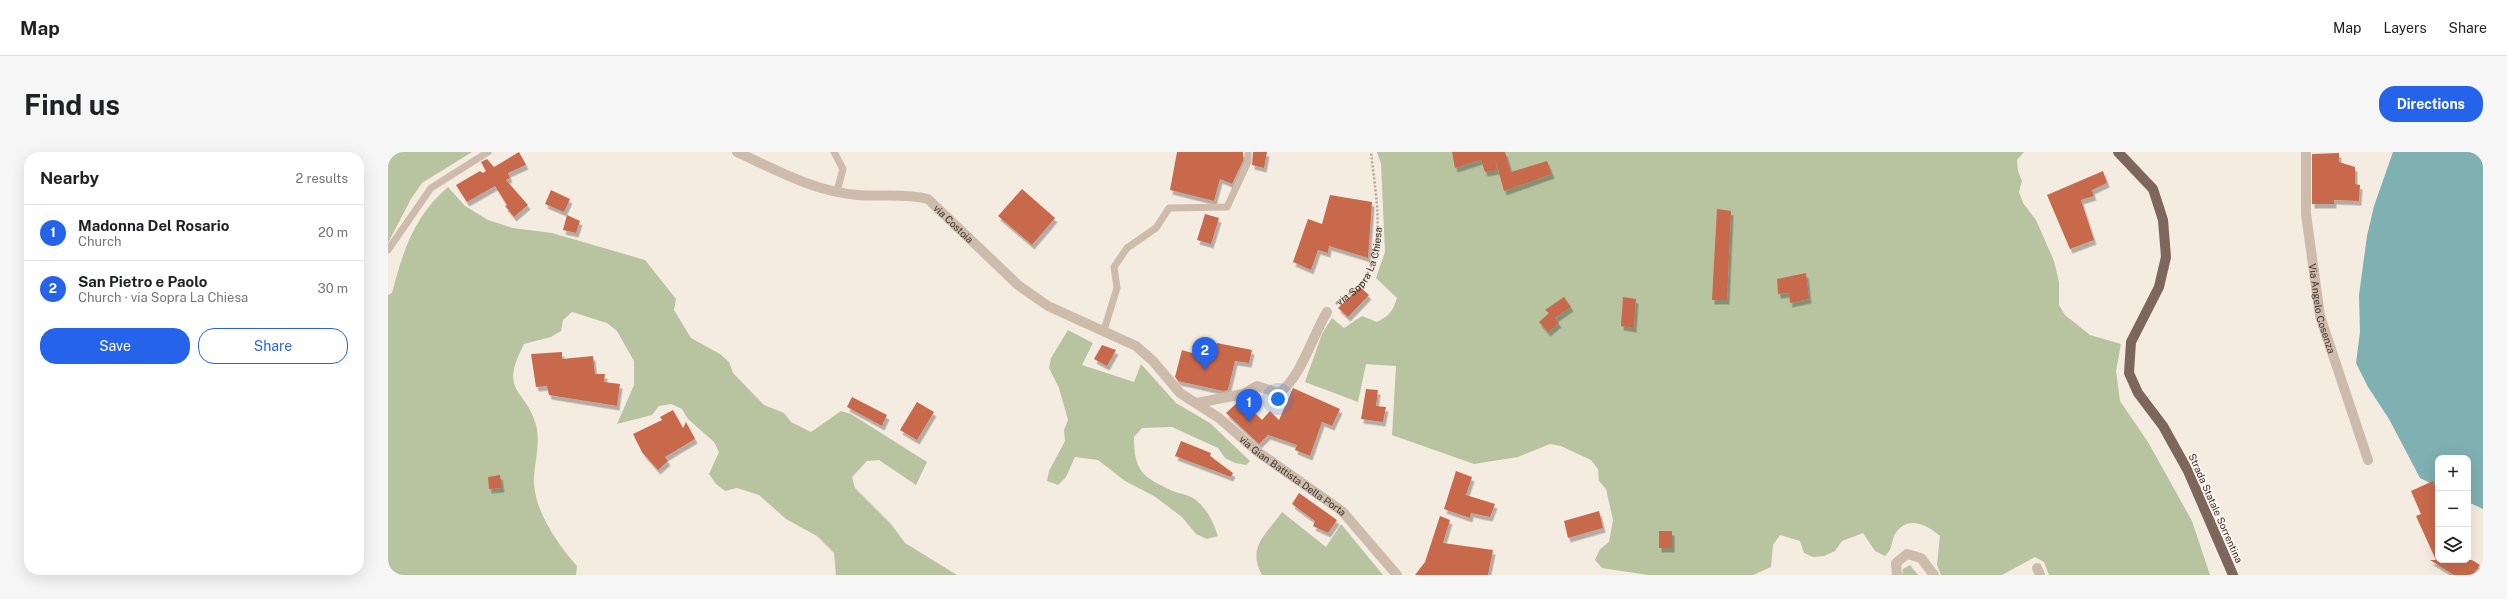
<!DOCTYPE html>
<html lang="en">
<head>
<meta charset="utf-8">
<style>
	:root { --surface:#fff; --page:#f6f6f6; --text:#202124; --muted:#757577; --line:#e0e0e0; --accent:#2563eb }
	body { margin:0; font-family:"Public Sans",sans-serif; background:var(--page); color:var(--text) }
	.controls { position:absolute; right:12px; bottom:12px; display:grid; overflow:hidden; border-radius:8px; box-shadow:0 4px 16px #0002 }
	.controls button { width:36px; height:36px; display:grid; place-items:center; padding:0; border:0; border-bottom:1px solid var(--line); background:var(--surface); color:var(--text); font:20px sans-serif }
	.you { position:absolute; left:890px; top:247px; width:14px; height:14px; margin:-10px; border:3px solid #fff; border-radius:50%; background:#1a73e8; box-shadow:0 0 0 6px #1a73e833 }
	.badge { display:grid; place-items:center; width:26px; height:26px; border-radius:50%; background:var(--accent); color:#fff; font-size:13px; font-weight:700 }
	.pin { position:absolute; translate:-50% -33px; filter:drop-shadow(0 1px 2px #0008) }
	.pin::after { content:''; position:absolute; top:21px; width:14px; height:12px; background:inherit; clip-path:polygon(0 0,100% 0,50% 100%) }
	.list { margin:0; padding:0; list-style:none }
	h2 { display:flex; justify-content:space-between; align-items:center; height:52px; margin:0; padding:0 16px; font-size:17px }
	h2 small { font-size:13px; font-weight:400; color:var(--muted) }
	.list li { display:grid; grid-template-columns:26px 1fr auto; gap:12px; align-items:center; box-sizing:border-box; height:56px; padding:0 16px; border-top:1px solid var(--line) }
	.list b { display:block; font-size:15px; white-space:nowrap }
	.list p { margin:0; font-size:13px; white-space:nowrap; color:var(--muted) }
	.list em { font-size:13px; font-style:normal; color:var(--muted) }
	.actions { display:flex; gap:8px; padding:12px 16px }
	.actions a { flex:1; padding:9px 0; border:1px solid var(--accent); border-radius:16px; text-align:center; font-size:14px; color:var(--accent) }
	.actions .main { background:var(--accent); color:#fff }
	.icon { flex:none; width:22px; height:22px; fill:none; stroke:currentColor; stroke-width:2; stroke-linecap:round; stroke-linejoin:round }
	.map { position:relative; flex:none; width:2095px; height:423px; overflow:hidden; border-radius:16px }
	header { display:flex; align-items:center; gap:24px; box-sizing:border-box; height:56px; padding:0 20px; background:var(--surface); border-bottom:1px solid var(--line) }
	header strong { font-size:19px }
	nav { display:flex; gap:22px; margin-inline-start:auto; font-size:14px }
	.intro { display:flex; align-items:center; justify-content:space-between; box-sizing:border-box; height:96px; padding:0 24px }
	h1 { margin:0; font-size:28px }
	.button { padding:10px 18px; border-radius:16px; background:var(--accent); color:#fff; font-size:14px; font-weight:700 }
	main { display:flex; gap:24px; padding:0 24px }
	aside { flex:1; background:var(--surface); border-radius:16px; box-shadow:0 4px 16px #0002 }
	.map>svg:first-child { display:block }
</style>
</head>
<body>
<header>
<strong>Map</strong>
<nav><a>Map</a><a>Layers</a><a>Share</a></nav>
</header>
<div class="intro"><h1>Find us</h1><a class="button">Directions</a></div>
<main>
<aside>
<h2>Nearby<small>2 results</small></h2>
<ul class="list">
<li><span class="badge">1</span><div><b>Madonna Del Rosario</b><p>Church</p></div><em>20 m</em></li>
<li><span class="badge">2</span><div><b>San Pietro e Paolo</b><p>Church · via Sopra La Chiesa</p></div><em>30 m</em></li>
</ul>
<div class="actions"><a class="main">Save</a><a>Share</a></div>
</aside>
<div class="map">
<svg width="2095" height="423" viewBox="0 0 2095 423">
	<defs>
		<filter id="shadow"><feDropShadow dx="2.5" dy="4.5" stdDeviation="0" flood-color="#0004"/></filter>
	</defs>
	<rect width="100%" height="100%" fill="#f4ebe1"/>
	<g fill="#b8c4a0">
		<polygon points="0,0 84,0 34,31 23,47 0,91"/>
		<path d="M 989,0 L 1636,0 L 1629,8 L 1630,19 L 1634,29 L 1631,40 L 1635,51 L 1648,68 L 1666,109 L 1671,130 L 1671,153 L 1677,163 L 1702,183 L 1733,192 L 1728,219 L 1732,249 L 1760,290 L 1804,369 L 1822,423 L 1661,423 L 1656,410 L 1647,405 L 1614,423 L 1553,423 L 1549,413 L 1552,384 C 1538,372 1519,363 1507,382 C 1502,392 1506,395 1497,404 L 1487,399 L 1475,381 L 1454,389 L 1447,399 L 1436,404 L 1425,405 L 1416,401 L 1412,389 L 1392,383 L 1385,393 L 1383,415 L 1365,423 L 1260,423 L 1214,416 L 1207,408 L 1212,397 L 1221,390 L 1225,368 L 1218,337 L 1211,329 L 1210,317 L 1203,308 L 1173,294 L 1162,292 L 1130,305 L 1086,312 L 1004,283 L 1008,214 L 978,212 L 970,250 L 917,230 L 934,182 L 944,166 L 956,176 L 974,164 L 989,170 C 1001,164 1005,159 1009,146 L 988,126 L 997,100 L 993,12 Z"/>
		<path d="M 60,35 L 77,54 L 100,68 L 125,76 L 164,81 L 257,108 L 288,147 L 286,158 L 303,186 L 332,202 L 341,210 L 345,221 L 376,253 L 396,261 L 403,270 L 423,280 L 453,259 L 463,262 L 539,310 L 528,333 L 491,308 L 479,309 L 464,325 L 467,336 L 503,372 L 517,391 L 569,423 L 448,423 L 446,401 L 429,384 L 398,367 L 371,343 L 349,336 L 337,339 L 328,332 L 321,322 L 331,300 L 326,290 L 300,267 L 294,257 L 283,252 L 271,254 L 264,263 L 229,272 L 246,233 L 246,209 L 229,179 L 219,171 L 184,160 L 175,168 L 173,179 L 163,185 L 136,192 C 109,244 140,235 149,277 C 152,296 145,316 146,332 C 148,361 170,393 189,414 L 188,423 L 0,423 L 0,143 L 4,141 C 15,99 26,64 60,35 Z"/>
		<path d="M 680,178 L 705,191 L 694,213 L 746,230 L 753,212 L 788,251 L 822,271 L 862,309 L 858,313 L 847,311 L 837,306 L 830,296 L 784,275 L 754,276 L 746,285 C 746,319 754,325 785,339 C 792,342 802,343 808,348 C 820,358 825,370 830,384 L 819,387 L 808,382 L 794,365 L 766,344 L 737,329 L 710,308 L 687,305 L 678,325 L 670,333 L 659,329 L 661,319 L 677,289 L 676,278 L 680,268 L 671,236 L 661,216 L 663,206 Z"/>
		<path d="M 894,360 L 938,395 L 953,372 L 995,423 L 874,423 C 859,395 877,384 894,360 Z"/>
		<polygon points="1522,413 1530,423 1514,423 1515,417"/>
	</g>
	<polygon fill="#7fb0b2" points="2005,0 2095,0 2095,357 2080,350 2080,306 2050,306 2050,335 2032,326 2001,267 1980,235 1968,211 1972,180 1971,143 1979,84 1986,54"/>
	<g fill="#c8694b" filter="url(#shadow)">
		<polygon points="131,0 138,13 120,21 122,26 118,28 140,53 126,65 117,54 119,53 107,34 79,50 68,33 92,19 95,21 98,19 93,10 99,7 106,15"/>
		<polygon points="789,0 855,0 855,9 844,32 832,27 826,49 782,38"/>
		<polygon points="865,0 879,0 876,16 864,13"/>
		<polygon points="1064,0 1117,0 1123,20 1159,9 1164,22 1116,39 1107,6 1109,18 1097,20 1093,8 1067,16"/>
		<polygon points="1951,1 1951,10 1967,15 1967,32 1972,33 1971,49 1946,48 1946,52 1924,52 1924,2"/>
		<polygon points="1715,19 1719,31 1704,38 1706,44 1693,48 1706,88 1682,97 1659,43"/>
		<polygon points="634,37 667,66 644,93 610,64"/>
		<polygon points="163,38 182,47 176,60 157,52"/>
		<polygon points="942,43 984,50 980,106 941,94 940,101 930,98 923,118 905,110 920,67 934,72"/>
		<polygon points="1329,57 1343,59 1339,148 1324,148"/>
		<polygon points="817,62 831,66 823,92 809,88"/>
		<polygon points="179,63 192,69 188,81 175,78"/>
		<polygon points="1418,121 1421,147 1402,151 1401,141 1390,142 1389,127"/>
		<polygon points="972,135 981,143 960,165 950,156"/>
		<polygon points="1176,145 1183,155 1167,166 1171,171 1160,180 1151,170 1161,161 1157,158"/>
		<polygon points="1235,145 1248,147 1246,176 1233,174"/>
		<polygon points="829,191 864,198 861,211 847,209 840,238 835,239 790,229 787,225 794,198 811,203 813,192 827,196"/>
		<polygon points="714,193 728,198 719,214 706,207"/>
		<polygon points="174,200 174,207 205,204 207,222 217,222 216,230 232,232 229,254 161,243 159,234 148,235 143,202"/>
		<polygon points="905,236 952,257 944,274 934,270 922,304 907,298 909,293 880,283 871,292 838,261 850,250 855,249 874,268 882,259 891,268"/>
		<polygon points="978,237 990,238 988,254 998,255 995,270 973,267"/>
		<polygon points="464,245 499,263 494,274 459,255"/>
		<polygon points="529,250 546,260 529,288 512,278"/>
		<polygon points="285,258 295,276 298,270 307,287 277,305 280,309 270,318 254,300 245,282 274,268 272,265"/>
		<polygon points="793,289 823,301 822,304 845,321 843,325 787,304"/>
		<polygon points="1068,319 1084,325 1078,343 1107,352 1102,365 1083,361 1082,366 1056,357"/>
		<polygon points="112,323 114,336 101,337 100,325"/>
		<polygon points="2045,329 2050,340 2050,408 2084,408 2092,413 2085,423 2066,423 2042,408 2048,408 2028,364 2033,362 2023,339"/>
		<polygon points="911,341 949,368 940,381 925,374 927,369 904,352"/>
		<polygon points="1211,359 1215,376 1180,386 1176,369"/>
		<polygon points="1052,364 1062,368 1055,391 1105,398 1100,423 1027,423 1037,410"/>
		<rect x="1271" y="379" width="13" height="17"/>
	</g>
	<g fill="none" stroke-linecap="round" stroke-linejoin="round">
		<path stroke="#b9a596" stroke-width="2.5" stroke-dasharray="2 2" stroke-linecap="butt" id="s1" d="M 948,152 C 956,145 970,137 976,128 C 999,91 987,41 983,0"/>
		<g stroke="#cdbbac" stroke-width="7">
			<polyline points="446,0 455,17 449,39"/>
			<polyline points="0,98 43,36 100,0"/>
			<polyline points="716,178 729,136 726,115 739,96 768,76 781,56 839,55 860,10 860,0"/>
		</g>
		<g stroke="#cdbbac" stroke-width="10">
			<path id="s2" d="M 349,0 C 388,18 427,40 470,43 C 493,45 517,41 540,47 L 630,133 L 660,154 L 748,194 L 765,209 L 792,241 L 831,266 L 870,300 L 954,359 L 1009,423"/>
			<path id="s3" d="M 1918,0 L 1918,62 L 1932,164 L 1980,308"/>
			<path d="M 809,251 L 855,242 L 869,234 L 890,241 C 912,229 925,182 939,160"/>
			<polyline points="1649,416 1652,423"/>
			<polyline points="1509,423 1508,411 1519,402 1533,406 1546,423"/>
		</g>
		<polyline stroke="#7d675c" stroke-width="10" points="1730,0 1765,37 1775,68 1778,105 1771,135 1743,190 1741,221 1750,241 1775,274 1800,319 1845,423"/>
	</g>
	<g text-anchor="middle" stroke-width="4" stroke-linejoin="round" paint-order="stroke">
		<g font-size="10" fill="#3b302b" stroke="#fbf5ee">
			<text dy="4" stroke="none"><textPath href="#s2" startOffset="235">via Costoia</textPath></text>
			<text dy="4" stroke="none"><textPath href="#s1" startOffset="47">via Sopra La Chiesa</textPath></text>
			<text dy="4" stroke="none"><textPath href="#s3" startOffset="158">Via Angelo Cosenza</textPath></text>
			<text dy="4" stroke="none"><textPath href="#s2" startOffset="662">via Gian Battista Della Porta</textPath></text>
			<text transform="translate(1828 356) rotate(66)" y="4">Strada Statale Sorrentina</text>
		</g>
	</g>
</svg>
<div class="controls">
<button>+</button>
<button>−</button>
<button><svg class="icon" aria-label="layers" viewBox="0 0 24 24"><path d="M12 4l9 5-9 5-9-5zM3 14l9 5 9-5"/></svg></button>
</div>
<div class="you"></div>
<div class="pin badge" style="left:861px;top:270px">1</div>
<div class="pin badge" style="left:817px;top:218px">2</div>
</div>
</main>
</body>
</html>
